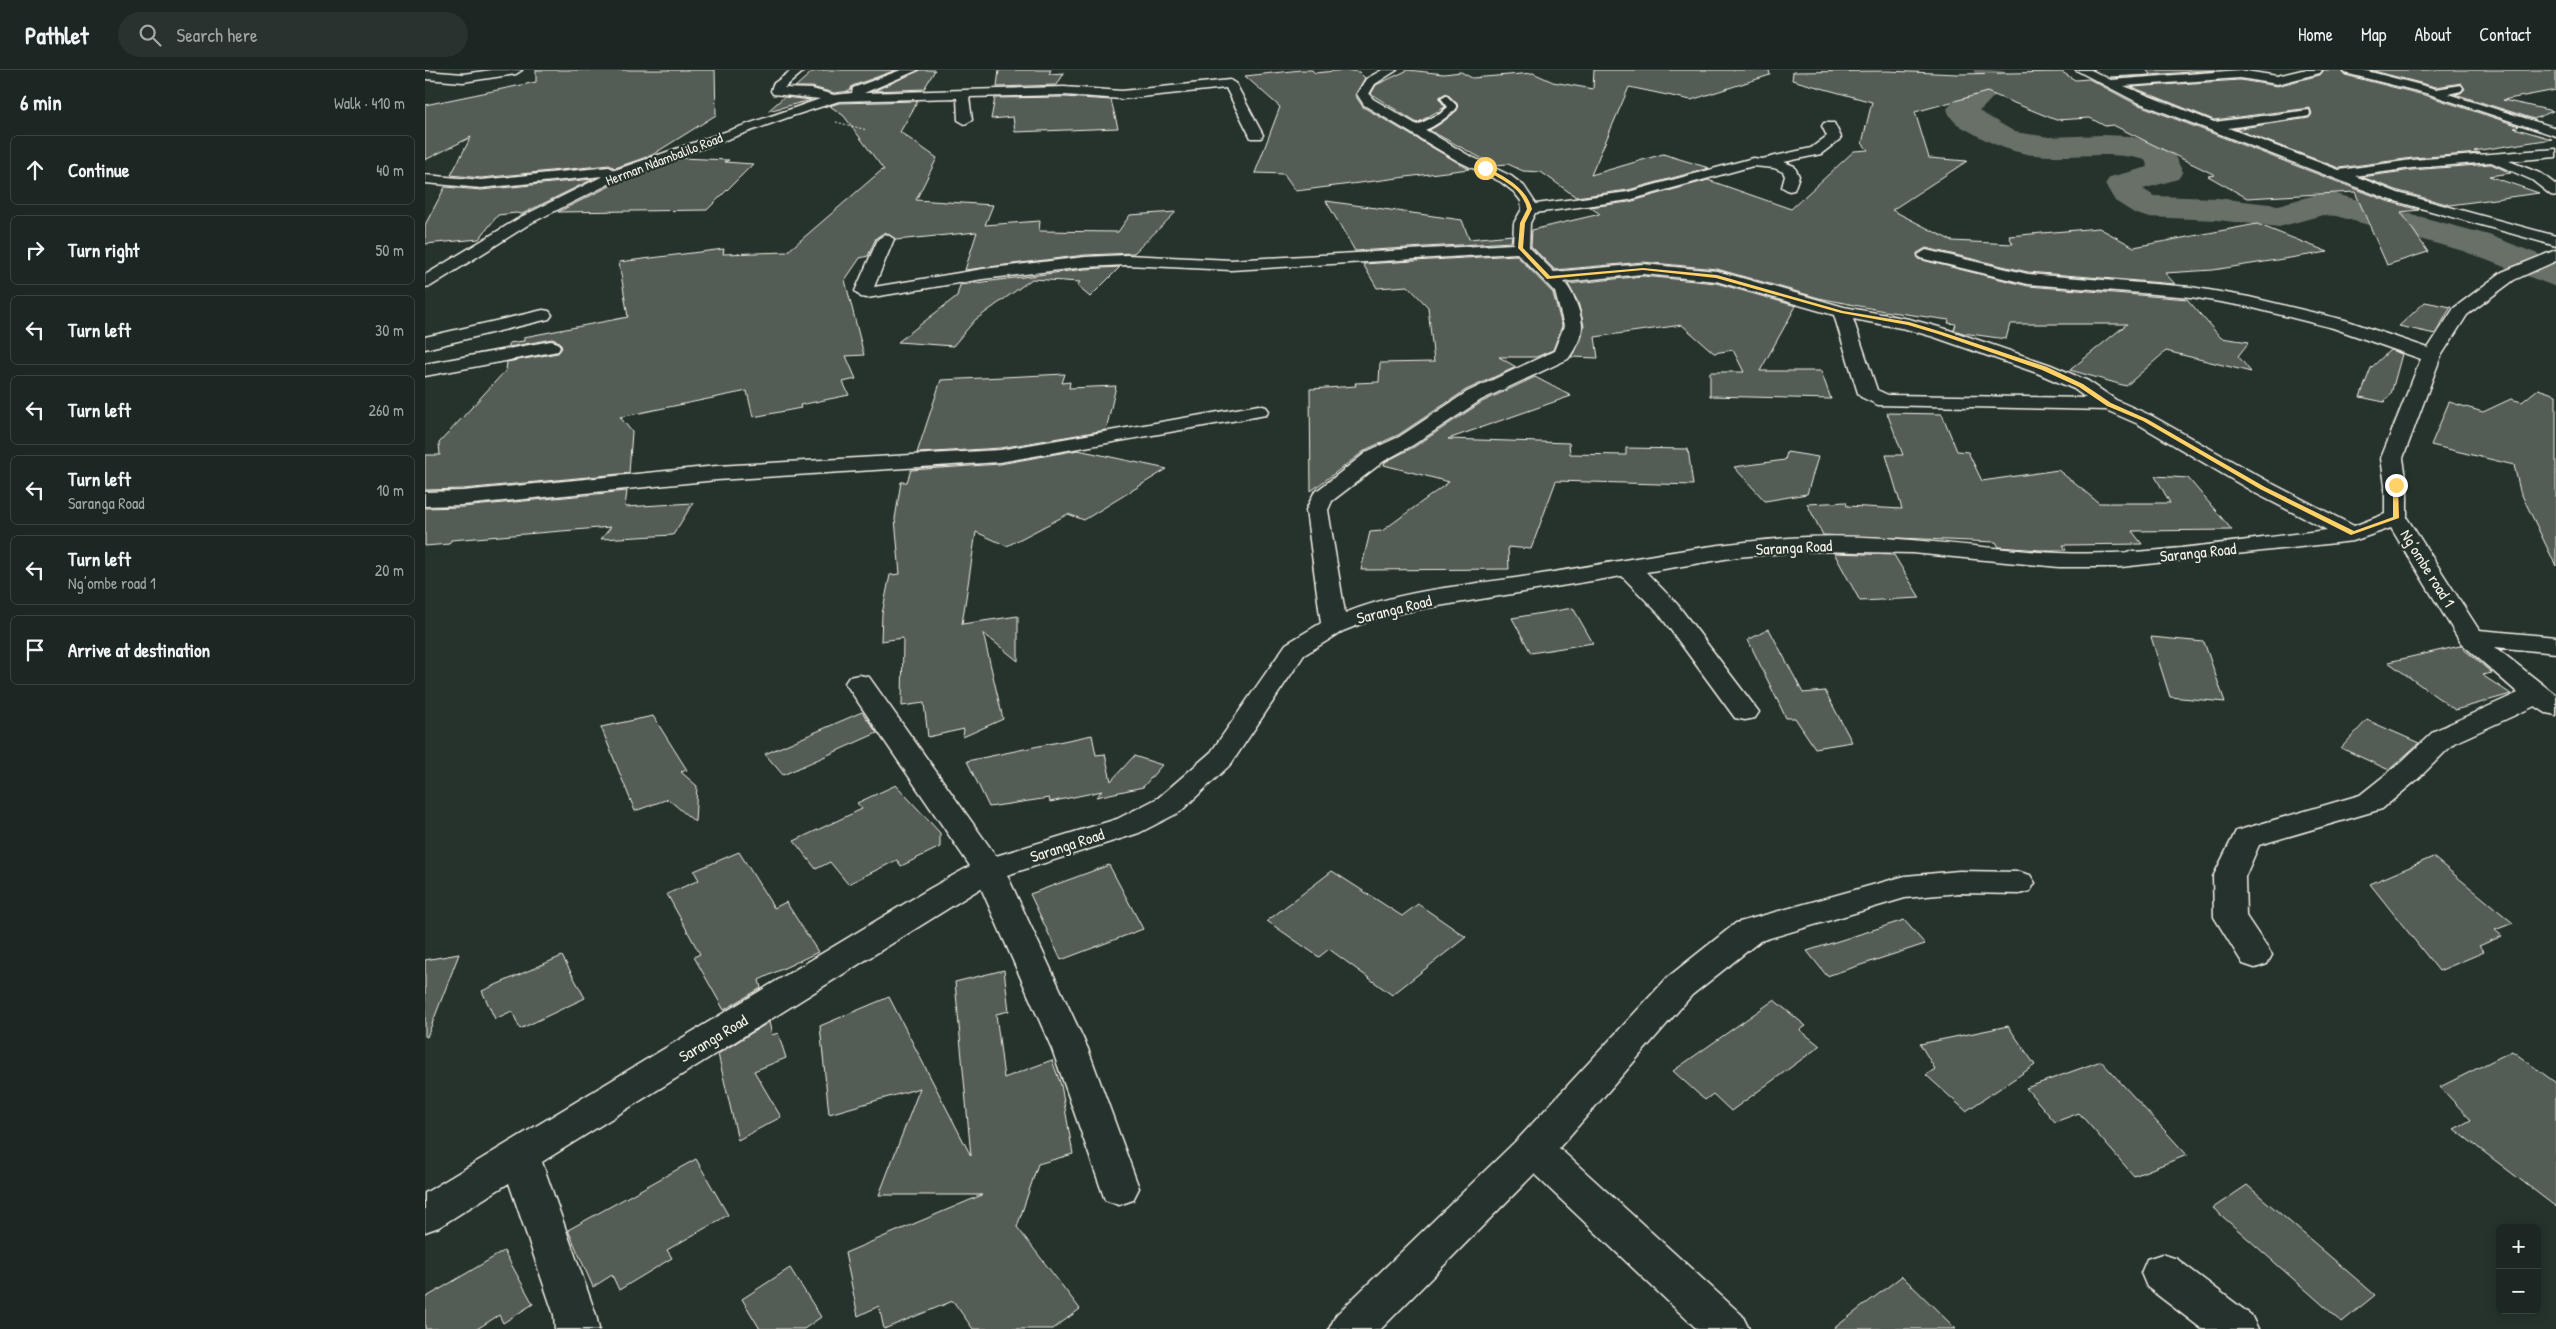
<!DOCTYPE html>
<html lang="en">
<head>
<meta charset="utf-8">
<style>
	:root { --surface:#1c2622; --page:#29322f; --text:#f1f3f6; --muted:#a0a5a5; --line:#3a4340 }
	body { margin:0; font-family:"Patrick Hand",sans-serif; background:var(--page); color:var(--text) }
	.controls { position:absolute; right:15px; bottom:15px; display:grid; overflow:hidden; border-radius:8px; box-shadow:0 2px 12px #0003 }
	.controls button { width:45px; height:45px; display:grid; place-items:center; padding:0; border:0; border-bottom:1px solid var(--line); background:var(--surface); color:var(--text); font:25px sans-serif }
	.stop { position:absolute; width:15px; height:15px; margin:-11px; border:4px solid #ffd166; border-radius:50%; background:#fff }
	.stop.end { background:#ffd166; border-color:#fff; box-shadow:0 1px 5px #0008 }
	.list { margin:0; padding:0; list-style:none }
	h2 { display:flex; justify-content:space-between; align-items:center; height:65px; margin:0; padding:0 20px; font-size:21px }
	h2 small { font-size:16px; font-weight:400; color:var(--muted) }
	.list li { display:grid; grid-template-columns:32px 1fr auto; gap:15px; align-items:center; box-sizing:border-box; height:70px; margin:0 10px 10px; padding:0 10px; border:1px solid var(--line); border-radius:8px }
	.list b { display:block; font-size:19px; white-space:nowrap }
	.list p { margin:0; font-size:16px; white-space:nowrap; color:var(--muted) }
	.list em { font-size:16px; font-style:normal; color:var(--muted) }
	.icon { flex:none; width:28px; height:28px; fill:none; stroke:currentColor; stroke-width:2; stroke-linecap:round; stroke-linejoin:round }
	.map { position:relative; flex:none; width:2131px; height:1259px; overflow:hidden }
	header { display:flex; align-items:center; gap:30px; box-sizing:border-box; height:70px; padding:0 25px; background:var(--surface); border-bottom:1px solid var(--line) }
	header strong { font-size:24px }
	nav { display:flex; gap:28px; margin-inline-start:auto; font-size:18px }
	.search { width:350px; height:45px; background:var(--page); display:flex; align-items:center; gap:12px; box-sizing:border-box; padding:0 18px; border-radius:28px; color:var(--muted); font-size:19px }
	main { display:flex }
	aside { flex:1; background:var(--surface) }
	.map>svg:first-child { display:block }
</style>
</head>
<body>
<header>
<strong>Pathlet</strong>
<div class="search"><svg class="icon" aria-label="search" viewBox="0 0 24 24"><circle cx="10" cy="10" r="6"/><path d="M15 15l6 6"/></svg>Search here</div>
<nav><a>Home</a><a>Map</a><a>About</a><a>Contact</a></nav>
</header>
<main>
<aside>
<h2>6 min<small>Walk · 410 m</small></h2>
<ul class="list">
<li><svg class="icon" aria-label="ahead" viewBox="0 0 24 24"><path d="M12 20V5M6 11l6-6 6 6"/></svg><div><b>Continue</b></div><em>40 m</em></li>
<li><svg class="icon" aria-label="right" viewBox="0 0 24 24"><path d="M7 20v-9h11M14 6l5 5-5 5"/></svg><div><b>Turn right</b></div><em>50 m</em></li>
<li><svg class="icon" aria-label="left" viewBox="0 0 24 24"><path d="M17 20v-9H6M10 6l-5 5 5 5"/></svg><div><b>Turn left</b></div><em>30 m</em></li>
<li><svg class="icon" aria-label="left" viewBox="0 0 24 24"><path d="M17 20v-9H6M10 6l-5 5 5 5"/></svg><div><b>Turn left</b></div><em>260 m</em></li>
<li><svg class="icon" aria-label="left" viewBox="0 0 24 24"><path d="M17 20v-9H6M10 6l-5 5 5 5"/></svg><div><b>Turn left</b><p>Saranga Road</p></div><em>10 m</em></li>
<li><svg class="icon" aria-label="left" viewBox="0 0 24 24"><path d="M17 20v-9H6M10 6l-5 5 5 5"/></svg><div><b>Turn left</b><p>Ng’ombe road 1</p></div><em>20 m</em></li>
<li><svg class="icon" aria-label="arrive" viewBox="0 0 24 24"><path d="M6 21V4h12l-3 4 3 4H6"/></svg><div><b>Arrive at destination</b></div></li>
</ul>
</aside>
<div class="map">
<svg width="2131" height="1259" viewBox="0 0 2131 1259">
	<rect width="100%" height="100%" fill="#26332d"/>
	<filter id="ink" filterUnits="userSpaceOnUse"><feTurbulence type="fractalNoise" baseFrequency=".02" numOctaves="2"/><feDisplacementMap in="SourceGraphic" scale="10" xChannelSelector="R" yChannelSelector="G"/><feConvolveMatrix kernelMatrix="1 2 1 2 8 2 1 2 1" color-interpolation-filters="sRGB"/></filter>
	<g filter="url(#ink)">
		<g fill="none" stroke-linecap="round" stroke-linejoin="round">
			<path fill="#676f68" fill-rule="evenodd" d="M 1548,0 C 1565,0 1588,0 1598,10 C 1591,19 1582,19 1572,24 C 1567,27 1561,36 1554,41 L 1590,62 L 1624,67 L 1677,65 L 1704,66 L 1745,77 L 1758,102 L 1753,109 L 1718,119 L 1729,126 L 1792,128 L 1853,135 L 1897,123 L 1911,124 L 2064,165 L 2131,191 L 2131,217 L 2038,181 L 1911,146 L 1898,145 L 1854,157 L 1792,150 L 1721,147 L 1709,143 L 1690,131 L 1680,114 L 1685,107 L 1723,97 L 1720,90 C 1688,81 1658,87 1625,86 C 1596,86 1571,77 1546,62 C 1535,56 1526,52 1522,39 C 1528,31 1552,12 1560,9 L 1552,6 Z"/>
		</g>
		<g fill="#525c55" stroke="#f4f1e8">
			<polygon points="111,0 290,0 291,45 227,85 190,98 184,95 56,108 26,105 46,67 0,90 0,35 111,12"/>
			<polygon points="399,0 471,0 427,16 425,21 409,23 387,17 370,17 387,2"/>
			<polygon points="495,0 510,0 499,19 449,21"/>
			<polygon points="574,0 626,0 624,4 639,3 632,15 572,17"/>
			<polygon points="876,0 887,0 890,3 920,0 934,2 940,8 930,25 938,37 1044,99 871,121 859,104 830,103 855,37 820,6"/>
			<polygon points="983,0 1019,4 1036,2 1047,8 1108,3 1128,12 1168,19 1169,0 1344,0 1345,5 1266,30 1204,17 1166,105 1238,84 1284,98 1203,120 1151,127 1116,102 1098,101 1083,94 1069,95 1004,60 1032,40 1032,34 1022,24 1014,28 1020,37 992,53 946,24 951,15"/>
			<polygon points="1721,0 1791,0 1686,8 1685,7 1726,5"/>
			<polygon points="1899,0 1916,0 1920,5 2003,26 2094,56 2089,58 2127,69 2049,81 2055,83 1987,88 1914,98 1810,59 1884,48 1887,44 1885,38 1789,50 1707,17 1815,10 1852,16 1895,5"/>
			<polygon points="1945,0 2131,0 2131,20 2078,30 2128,41 2109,49 2030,24 2036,23 2040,19 2036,13 2011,17"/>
			<polygon points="1463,1 1532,4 1637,2 1650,10 1664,9 1709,33 1962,131 1994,140 1976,142 2003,182 1962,195 1930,122 1822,128 1783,106 1790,105 1688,55 1680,56 1665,48 1631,50 1562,22 1490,42 1504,88 1542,91 1467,140 1527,171 1588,174 1584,166 1674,158 1709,177 1832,154 1903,182 1788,200 1740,203 1750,214 1603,202 1501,178 1492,183 1493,189 1603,216 1762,229 1796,268 1824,272 1813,286 1826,302 1741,281 1701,316 1645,300 1702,254 1585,254 1581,269 1538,263 1529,260 1531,254 1523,253 1524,250 1459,241 1394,228 1292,199 1218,192 1130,200 1106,176 1107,160 1175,144 1165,137 1204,132 1283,110 1366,139 1429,81 1443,80 1437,73 1447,32 1367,10 1368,2"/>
			<polygon points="359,27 386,30 343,41"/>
			<polygon points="639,27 686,30 693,58 590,62 588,47 566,49 570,28"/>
			<polygon points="493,31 475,62 512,88 491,130 568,135 560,155 615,151 614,161 693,162 705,145 751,142 709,183 660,185 540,200 552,162 471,170 460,162 451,168 443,186 435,188 420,210 439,285 421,286 431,309 418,312 424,325 375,335 376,338 328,347 322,321 195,347 207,362 204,403 38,419 0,420 0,385 15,385 14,373 81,300 82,292 133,283 137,278 135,272 127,269 84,277 84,273 99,271 99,267 203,247 194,192 299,179 298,184 362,182 457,100 459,100 419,46 405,36 414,33"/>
			<polygon points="256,88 304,90 299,92 328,94 282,140 133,142 201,108"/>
			<polygon points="2066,94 2086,103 2064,106 2114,123 2025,135 1974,121 1937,107 1987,100"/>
			<polygon points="168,109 97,144 91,143 73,145 54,169 0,174 0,155 20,117 56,120"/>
			<polygon points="901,131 1037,150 1044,169 1087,165 1086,172 930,181"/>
			<polygon points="1091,185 1128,223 1137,256 1128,280 1111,287 1074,287 1091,297 1041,320 973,365 942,379 886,421 885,319 931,316 930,313 954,312 955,293 1009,292 1003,237 983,216 952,218 938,194"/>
			<polygon points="695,197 665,227 652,216 655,212 607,209 550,250 528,276 473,272 532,226 535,215 660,199"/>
			<polygon points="1218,206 1291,213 1371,236 1335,301 1396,301 1406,329 1285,326 1285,302 1319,302 1308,280 1289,283 1257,255 1170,267 1173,288 1146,287 1156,270 1159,256 1153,232 1143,214"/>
			<polygon points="2000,232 2026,237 2010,264 1974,256"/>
			<polygon points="1965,280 1977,284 1966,324 1959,332 1935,327 1946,298"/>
			<polygon points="640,304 637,313 645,312 644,318 691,316 681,360 575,378 492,383 516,310"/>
			<polygon points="1110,307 1146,326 1023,369 1144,373 1145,384 1201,385 1201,378 1263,379 1268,415 1131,411 1106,479 1083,477 1084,499 936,500 945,462 957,461 1024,412 959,395 960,392 989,377 1057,332"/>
			<polygon points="2113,319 2131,325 2131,496 2095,421 2089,395 2006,375 2024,332 2058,342 2086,329 2097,332"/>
			<polygon points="1462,343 1517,344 1532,381 1543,382 1557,411 1633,400 1674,433 1745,433 1730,406 1763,408 1807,460 1707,461 1717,474 1638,475 1641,480 1615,480 1574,477 1571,472 1398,465 1382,434 1421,432 1422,436 1477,439 1461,385 1478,385"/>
			<polygon points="653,380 742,399 659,450 643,444 582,476 551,462 537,554 593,546 593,591 558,563 578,649 538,667 539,659 503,667 499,633 477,636 478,568 456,571 457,544 465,505 475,504 470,449 476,412 482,412 486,400 575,394"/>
			<polygon points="1362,382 1393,387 1382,424 1340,431 1309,397 1360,390"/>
			<polygon points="202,421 200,437 268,433 248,465 176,469 186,457 26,470 24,474 0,476 0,438 38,437"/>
			<polygon points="1409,483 1469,485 1495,528 1435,531"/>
			<polygon points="1148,538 1168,573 1106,583 1087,548"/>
			<polygon points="1344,559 1378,623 1400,621 1427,672 1390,678 1370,648 1361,648 1323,570"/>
			<polygon points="1726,567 1779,572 1800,632 1745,627"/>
			<polygon points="2035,576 2067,603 2057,605 2086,624 2030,640 1963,592"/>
			<polygon points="437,642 452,663 358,705 340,684"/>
			<polygon points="228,646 262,700 256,702 272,716 270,752 243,729 210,741 176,657"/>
			<polygon points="1942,650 1994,673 1964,700 1916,678"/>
			<polygon points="667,665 671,685 680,684 686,711 709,686 737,695 718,717 671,727 677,721 625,732 624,728 564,737 542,691"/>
			<polygon points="471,715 515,763 515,777 476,796 472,790 423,814 405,792 391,799 369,771 437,739 432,733"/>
			<polygon points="314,782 349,838 361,832 393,882 334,910 336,918 299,940 269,887 275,884 242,824 274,810 269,801"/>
			<polygon points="2008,787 2088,853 2070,860 2077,866 2054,876 2059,882 2014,901 1945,814"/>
			<polygon points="684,795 718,859 636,890 605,824"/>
			<polygon points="907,801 977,846 993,834 1041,867 967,925 904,879 894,887 842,851"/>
			<polygon points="1479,850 1500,874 1402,906 1382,881"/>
			<polygon points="34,884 2,967 0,966 0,890"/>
			<polygon points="137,886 160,928 95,959 87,941 70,949 57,921"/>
			<polygon points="579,900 584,941 571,944 579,1008 627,990 636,1015 648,1084 613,1094 592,1157 655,1239 628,1259 548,1259 528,1231 459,1259 454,1236 433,1246 420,1183 557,1125 454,1125 495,1018 404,1044 395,956 464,927 546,1086 530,912"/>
			<polygon points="1349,930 1381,956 1375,960 1395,976 1306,1041 1288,1024 1280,1030 1248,1001"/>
			<polygon points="344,952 347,965 353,963 361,988 329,1001 356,1047 313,1070 293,984"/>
			<polygon points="1583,956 1610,995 1541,1041 1501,1005 1510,999 1495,974"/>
			<polygon points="2087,981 2131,1013 2131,1137 2029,1059 2046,1050 2015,1017"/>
			<polygon points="1676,991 1762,1085 1709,1106 1654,1043 1630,1052 1601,1018"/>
			<polygon points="271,1089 303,1145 242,1180 247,1188 194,1220 187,1205 168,1217 143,1160"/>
			<polygon points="1822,1115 1950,1225 1917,1252 1788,1138"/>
			<polygon points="79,1181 108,1234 78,1253 74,1245 52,1259 0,1259 0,1228"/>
			<polygon points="365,1198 396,1247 379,1259 335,1259 317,1229"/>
			<polygon points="1477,1206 1531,1259 1408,1259"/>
		</g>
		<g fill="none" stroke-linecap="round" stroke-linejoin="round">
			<g stroke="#f4f1e8" stroke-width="4">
				<path id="service" d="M 1021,25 L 1031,35 L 1031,39 C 1021,48 1000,65 986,62 L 986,58 L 1015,44 L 1023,37 L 1016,28 Z"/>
			</g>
			<g stroke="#f4f1e8" stroke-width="3">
				<g id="minor">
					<polygon points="67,0 97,0 91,4 38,12 0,9 0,1 38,4"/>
					<polygon points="367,0 380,0 359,18 387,19 409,25 427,23 428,18 476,0 493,0 439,23 639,17 697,21 805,10 811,14 838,65 836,68 826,68 801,18 697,29 639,25 544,27 547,50 540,54 533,50 532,28 414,31 367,46 200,106 106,153 6,216 0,217 0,205 96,147 178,106 56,118 0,113 0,105 56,110 184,97 190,100 395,29 348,24 346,21 348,14"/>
					<path d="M 957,0 L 972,0 L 950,14 L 944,24 L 948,29 L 1043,85 L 1086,106 L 1099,116 L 1111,134 L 1203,122 L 1328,88 L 1337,89 L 1386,78 L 1402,66 L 1397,56 L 1399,53 L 1409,53 L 1416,67 L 1414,70 L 1396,84 L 1359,92 L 1369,96 L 1374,106 L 1369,120 L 1364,121 L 1357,117 L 1360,106 L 1358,102 L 1349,98 L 1328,96 L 1204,130 L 1110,143 L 1105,153 L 1104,177 L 1129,202 L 1218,194 L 1292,201 L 1419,237 L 1484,249 L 1521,259 L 1626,295 L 1663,311 L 1691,330 L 1727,346 L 1846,413 L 1929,456 L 1960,444 L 1960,415 L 1956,388 L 1996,289 L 1908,258 L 1824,237 L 1766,227 L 1603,214 L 1495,188 L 1493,185 L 1501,180 L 1603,204 L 1766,217 L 1824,227 L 1920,250 L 2003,278 L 2029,238 L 2077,202 L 2131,180 L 2131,191 L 2089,210 L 2042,245 L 2016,286 L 1978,388 L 1982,415 L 1982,448 L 2054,560 L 2131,567 L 2131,583 L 2070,577 L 2131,625 L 2131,645 L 2121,643 L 2110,636 L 2029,673 L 1994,708 L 1957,739 L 1834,775 L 1820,807 L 1821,846 L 1847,885 L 1842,894 L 1830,898 L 1818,894 L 1789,847 L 1788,807 L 1811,761 L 1935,725 L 1974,694 L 2009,661 L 2093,623 L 2036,573 L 1966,458 L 1928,471 L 1696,497 L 1634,497 L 1487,483 L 1382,481 L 1312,487 L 1221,502 L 1252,534 L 1334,642 L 1330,648 L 1320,650 L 1310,648 L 1234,544 L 1197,506 L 995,539 L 951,548 L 918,561 L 879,585 L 806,694 L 755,742 L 714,763 L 582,805 L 663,979 L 714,1118 L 708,1130 L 694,1135 L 680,1130 L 627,979 L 556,818 L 117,1092 L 171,1245 L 174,1259 L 130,1259 L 129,1245 L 84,1113 L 14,1157 L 0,1162 L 0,1123 L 504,819 L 545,796 L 420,613 L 424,607 L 434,605 L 444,607 L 571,786 L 692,749 L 733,728 L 786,682 L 861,574 L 896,553 L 881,440 L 889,423 L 943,381 L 974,367 L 1042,322 L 1129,281 L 1139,256 L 1130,222 L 1092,183 L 806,200 L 702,195 L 660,197 L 558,209 L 442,228 L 436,227 L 430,221 L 453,169 L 461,164 L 469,169 L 449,217 L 558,199 L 660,187 L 702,185 L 806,190 L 1088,174 L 1089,153 L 1097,139 L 1096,131 L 1089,122 L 1076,112 L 1033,91 L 939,35 L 932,24 L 941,9 ZM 1218,204 L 1291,211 L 1409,245 L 1433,323 L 1436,327 L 1453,335 L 1681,340 L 1713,354 L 1830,423 L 1902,460 C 1814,470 1723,487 1634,483 C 1550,479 1466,463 1381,467 C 1290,471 1200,491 1110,505 C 1048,515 979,519 920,543 L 903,440 L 907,431 L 959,391 L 988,375 L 1056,330 L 1143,289 C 1149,281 1157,267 1157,256 C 1157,244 1147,220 1139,212 ZM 1428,249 L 1481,259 L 1509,267 L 1612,303 L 1649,319 L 1661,328 L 1463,325 L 1452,320 Z"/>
					<polygon points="1651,0 1666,0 1686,10 1815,0 1852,6 1877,0 1897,0 1895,3 1852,14 1815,8 1699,16 1789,52 1884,40 1885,43 1884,46 1879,47 1803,58 1914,100 1987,90 2131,79 2131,87 2084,91 2117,104 2131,115 2131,126 2126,125 2107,110 2066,92 1987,98 1930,106 1973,123 2131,166 2131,176 1963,129 1710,31"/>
					<polygon points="1918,0 1938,0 2011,19 2036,15 2038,18 2036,21 2023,24 2131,58 2131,66 2004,24 1920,3"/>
					<polygon points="118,240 124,241 127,245 124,249 0,279 0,267"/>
					<polygon points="126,271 133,273 135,277 133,281 0,306 0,294"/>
					<polygon points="834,335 841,337 844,341 841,345 575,392 292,410 38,435 0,436 0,422 38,421 292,396 575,380"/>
					<polygon points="1534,801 1594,802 1605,805 1610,813 1605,821 1594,824 1534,823 1480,828 1335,871 1267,925 1134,1078 1317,1245 1324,1259 1272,1259 1109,1104 956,1259 904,1259 911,1245 1095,1067 1243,907 1311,853 1480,806"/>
					<polygon points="1737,1184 1752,1189 1826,1245 1833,1259 1777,1259 1722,1217 1716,1203 1722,1189"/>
				</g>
			</g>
			<polyline stroke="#f4f1e8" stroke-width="1" stroke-dasharray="2 2" stroke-linecap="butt" points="411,52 442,60"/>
			<use href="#service" fill="#26332d" fill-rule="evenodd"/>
			<use href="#minor" fill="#26332d" fill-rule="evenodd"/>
		</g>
	</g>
	<path fill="#ffd166" d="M 1061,97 C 1080,107 1101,117 1107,139 L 1100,153 L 1098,178 L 1125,206 L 1218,198 L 1292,205 L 1418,241 L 1484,252 L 1517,262 L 1622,297 L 1658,314 L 1686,333 L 1722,349 L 1840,417 L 1929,461 L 1968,447 L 1968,415 L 1973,414 L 1974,448 L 1926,465 L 1835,419 L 1718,351 L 1682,336 L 1654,317 L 1617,300 L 1513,264 L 1483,255 L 1416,243 L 1291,208 L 1218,200 L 1122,209 L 1093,178 L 1095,153 L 1102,139 C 1097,116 1075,110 1058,98 Z"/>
	<g text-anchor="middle" stroke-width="4.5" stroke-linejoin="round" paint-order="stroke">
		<g font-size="14" fill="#f4f1e8" stroke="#26332d">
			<text transform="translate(239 89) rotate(-21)" y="5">Herman Ndambalilo Road</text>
		</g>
		<g font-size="16" fill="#f4f1e8" stroke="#26332d">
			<text transform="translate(1369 477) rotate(-3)" y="6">Saranga Road</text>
			<text transform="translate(1773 482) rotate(-6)" y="6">Saranga Road</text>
			<text transform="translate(2003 498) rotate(58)" y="6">Ng’ombe road 1</text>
			<text transform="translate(969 539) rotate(-14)" y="6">Saranga Road</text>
			<text transform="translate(642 775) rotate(-18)" y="6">Saranga Road</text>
			<text transform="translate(288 968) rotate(-31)" y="6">Saranga Road</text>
		</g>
	</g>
</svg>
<div class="controls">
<button>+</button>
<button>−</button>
</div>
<div class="stop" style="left:1060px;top:98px"></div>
<div class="stop end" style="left:1971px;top:415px"></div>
</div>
</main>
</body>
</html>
